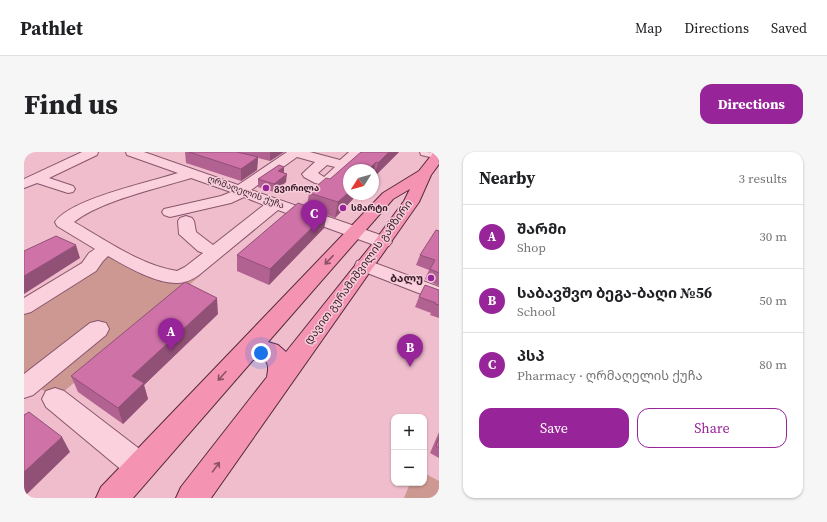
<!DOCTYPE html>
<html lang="en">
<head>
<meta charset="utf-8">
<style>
	:root { --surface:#fff; --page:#f6f6f6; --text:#202124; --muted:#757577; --line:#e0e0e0; --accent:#982499 }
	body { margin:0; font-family:"Source Serif 4","Noto Sans Georgian",serif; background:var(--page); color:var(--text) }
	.controls { position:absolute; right:12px; bottom:12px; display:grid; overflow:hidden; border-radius:8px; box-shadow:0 1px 3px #0004 }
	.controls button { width:36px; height:36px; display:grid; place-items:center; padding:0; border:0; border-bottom:1px solid var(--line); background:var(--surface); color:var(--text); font:20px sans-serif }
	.compass { position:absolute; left:319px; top:12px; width:36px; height:36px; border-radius:50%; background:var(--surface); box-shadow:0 1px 3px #0004; rotate:233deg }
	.you { position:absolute; left:237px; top:201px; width:14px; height:14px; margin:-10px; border:3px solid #fff; border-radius:50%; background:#1a73e8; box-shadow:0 0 0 6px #1a73e833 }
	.badge { display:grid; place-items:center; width:26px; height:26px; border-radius:50%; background:var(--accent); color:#fff; font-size:13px; font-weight:700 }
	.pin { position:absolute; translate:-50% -33px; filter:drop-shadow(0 1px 2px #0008) }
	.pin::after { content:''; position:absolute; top:21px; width:14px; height:12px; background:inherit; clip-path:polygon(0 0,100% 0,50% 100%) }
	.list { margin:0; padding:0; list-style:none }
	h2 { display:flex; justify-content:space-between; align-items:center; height:52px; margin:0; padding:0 16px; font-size:17px }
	h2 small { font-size:13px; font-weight:400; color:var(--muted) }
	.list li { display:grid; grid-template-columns:26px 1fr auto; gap:12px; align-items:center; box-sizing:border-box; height:64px; padding:0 16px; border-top:1px solid var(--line) }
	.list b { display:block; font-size:15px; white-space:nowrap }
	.list p { margin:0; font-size:13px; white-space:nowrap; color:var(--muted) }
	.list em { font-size:13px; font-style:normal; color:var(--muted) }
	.actions { display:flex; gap:8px; padding:12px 16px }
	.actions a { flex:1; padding:9px 0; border:1px solid var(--accent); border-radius:12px; text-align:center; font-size:14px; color:var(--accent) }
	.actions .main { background:var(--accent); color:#fff }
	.map { position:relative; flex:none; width:415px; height:346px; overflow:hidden; border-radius:12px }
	header { display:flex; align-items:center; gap:24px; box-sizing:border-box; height:56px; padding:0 20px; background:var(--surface); border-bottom:1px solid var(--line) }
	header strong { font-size:19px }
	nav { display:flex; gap:22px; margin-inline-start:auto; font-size:14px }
	.intro { display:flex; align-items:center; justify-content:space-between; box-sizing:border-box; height:96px; padding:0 24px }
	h1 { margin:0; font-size:28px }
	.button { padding:10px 18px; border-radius:12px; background:var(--accent); color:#fff; font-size:14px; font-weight:700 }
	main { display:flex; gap:24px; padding:0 24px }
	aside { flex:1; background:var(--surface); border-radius:12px; box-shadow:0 1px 3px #0004 }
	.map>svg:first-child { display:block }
</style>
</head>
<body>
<header>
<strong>Pathlet</strong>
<nav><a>Map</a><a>Directions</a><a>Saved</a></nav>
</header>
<div class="intro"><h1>Find us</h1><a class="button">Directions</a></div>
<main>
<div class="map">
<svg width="415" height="346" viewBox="0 0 415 346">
	<rect width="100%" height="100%" fill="#efbdcc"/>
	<g fill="#cd9891">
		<polygon points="82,94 149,121 168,119 177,123 31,247 0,224 0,147"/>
		<polygon points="400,321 415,329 415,346 380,346 386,331 400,331"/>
	</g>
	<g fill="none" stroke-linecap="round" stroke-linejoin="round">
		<g stroke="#88566d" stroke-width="2">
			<g id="minor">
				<polygon points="58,0 74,0 73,3 25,26 49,34 51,37 49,40 44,41 13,31 0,36 0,27"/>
				<path d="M 102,0 L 120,0 L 214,33 L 263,0 L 286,0 L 316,8 L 325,0 L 338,0 L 316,26 L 308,32 L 300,33 L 291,31 L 280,25 L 278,22 L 291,10 L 273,5 L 227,38 L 365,86 L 368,90 L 365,94 L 359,95 L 353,94 L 254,58 L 175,123 C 169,127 162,131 154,131 C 133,132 103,115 84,104 L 79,109 L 72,119 L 7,160 L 0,162 L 0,146 L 58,111 L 65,101 L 71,97 L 33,74 L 31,70 C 46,47 126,30 154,21 L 103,3 ZM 303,13 L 311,15 L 300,25 L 294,21 ZM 167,26 L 207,40 L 197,44 L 140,57 L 138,60 L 140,63 L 146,65 L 207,51 L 220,45 L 240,53 L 189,93 L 172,80 L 170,69 L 168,66 L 162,64 L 156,66 L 154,69 L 155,82 L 174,99 L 179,101 L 161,115 L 153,119 C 116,113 82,88 50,70 C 76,49 135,36 167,26 Z"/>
				<polygon points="396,0 415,0 415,7 397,3"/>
				<polygon points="340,107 415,135 415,149 333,117 331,113 333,109"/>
				<polygon points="74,169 82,171 85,177 82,183 9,243 0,246 0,222 66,171"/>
				<polygon points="31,236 40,239 126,305 131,315 126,325 116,329 106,325 22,255 18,247 22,239"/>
			</g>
		</g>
		<g stroke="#552b41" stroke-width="2">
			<path id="major" d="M 410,0 L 415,0 L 415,12 L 407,23 L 395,50 L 187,346 L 152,346 L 157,335 L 243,225 C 244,218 246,211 239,207 L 229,208 L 109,346 L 72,346 L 77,335 L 359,41 L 395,19 ZM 386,37 L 380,49 L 353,86 L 262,200 L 254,193 L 244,190 L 369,47 Z"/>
		</g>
		<use href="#minor" fill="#fad1dd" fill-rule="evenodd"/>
		<use href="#major" fill="#f593b2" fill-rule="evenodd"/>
	</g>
	<g fill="#b26290">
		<polygon points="161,0 260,0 246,9 234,6 233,18 217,29 162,11"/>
		<polygon points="375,0 350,25 349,25 349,18 325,42 331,42 329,47 311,66 303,63 300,76 245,133 213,119 213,103 283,54 285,41 306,27"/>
		<polygon points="260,21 262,30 250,40 234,35 234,27"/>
		<polygon points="415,79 415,134 401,127 405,118 392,113 396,103"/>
		<polygon points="415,138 415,166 406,163 407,161 391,155 395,145"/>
		<polygon points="194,162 120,233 124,247 99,272 54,240 47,224"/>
		<polygon points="415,280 415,306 406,301"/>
	</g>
	<g fill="#915076">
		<polygon points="246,0 260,0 246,9"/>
		<polygon points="365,0 375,0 350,25 354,11"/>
		<polygon points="234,5 233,18 217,29 217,17"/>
		<polygon points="352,10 349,21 349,18 344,18"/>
		<polygon points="260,15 260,22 254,19"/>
		<polygon points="263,22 262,30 250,40 250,32"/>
		<polygon points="325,40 325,42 331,42 329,47 311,66 314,50"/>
		<polygon points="303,61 300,76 245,133 246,117"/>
		<polygon points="52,93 56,106 0,142 0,124"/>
		<polygon points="193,146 194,162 120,233 124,247 99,272 94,256 108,224"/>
		<polygon points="38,285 46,300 0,345 0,320"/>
	</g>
	<g fill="#cf72a8" stroke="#915076">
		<polygon points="165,0 213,0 234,5 217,17"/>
		<polygon points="337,0 365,0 354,11 352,10 344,18 325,18 325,40 314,50 285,41 302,26 306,27"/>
		<polygon points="255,13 260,15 254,19 263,22 250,32 234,27"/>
		<polygon points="274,51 303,61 246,117 213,103"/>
		<polygon points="412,78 415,79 415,121 406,117 411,108 396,103"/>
		<polygon points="32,84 52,93 0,124 0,99"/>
		<polygon points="161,130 193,146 108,224 120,231 94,256 47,224"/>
		<polygon points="401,133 415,138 415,153 411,152 412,151 395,145"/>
		<polygon points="5,260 38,285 0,320 0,263"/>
		<polygon points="415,285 415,296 412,294"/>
	</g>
	<defs><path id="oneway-shaft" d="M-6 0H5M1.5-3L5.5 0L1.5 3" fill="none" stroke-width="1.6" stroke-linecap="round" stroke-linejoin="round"/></defs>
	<g stroke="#8c5167">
		<use href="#oneway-shaft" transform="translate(305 108) rotate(133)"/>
		<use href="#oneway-shaft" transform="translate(198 224) rotate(132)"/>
		<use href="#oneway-shaft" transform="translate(192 315) rotate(-54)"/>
	</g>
	<g fill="#982499" stroke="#f6cdd9" stroke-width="1.5">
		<circle cx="242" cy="36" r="4"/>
		<circle cx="319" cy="56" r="4"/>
		<circle cx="407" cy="126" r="4"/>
	</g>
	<g text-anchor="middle" stroke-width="3" stroke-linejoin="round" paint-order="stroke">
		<g font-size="9" font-weight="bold" fill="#371b29" stroke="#f6cdd9" text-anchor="start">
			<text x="250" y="39">გვირილა</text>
			<text x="327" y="59">სმარტი</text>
		</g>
		<g font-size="9" fill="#371b29" stroke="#f6cdd9">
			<text transform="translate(222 40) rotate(20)" y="3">ღრმაღელის ქუჩა</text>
		</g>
		<g font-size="11" fill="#371b29" stroke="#f6cdd9">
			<text transform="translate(334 120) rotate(-54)" y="4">დავით გურამიშვილის გამზირი</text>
		</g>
		<g font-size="11" font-weight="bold" fill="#371b29" stroke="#f6cdd9" text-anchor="end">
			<text x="399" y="130">ბალუ</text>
		</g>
	</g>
</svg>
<div class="controls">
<button>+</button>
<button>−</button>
</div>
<svg class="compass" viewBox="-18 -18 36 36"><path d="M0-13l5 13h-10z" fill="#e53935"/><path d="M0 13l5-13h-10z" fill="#757577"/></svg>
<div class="you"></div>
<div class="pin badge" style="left:147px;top:199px">A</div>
<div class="pin badge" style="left:386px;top:215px">B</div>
<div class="pin badge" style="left:290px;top:81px">C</div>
</div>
<aside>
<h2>Nearby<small>3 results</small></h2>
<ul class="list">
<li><span class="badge">A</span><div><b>შარმი</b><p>Shop</p></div><em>30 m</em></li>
<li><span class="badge">B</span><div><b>საბავშვო ბეგა-ბაღი №56</b><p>School</p></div><em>50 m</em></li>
<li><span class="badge">C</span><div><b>პსპ</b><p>Pharmacy · ღრმაღელის ქუჩა</p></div><em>80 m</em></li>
</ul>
<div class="actions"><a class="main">Save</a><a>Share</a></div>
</aside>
</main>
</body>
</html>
